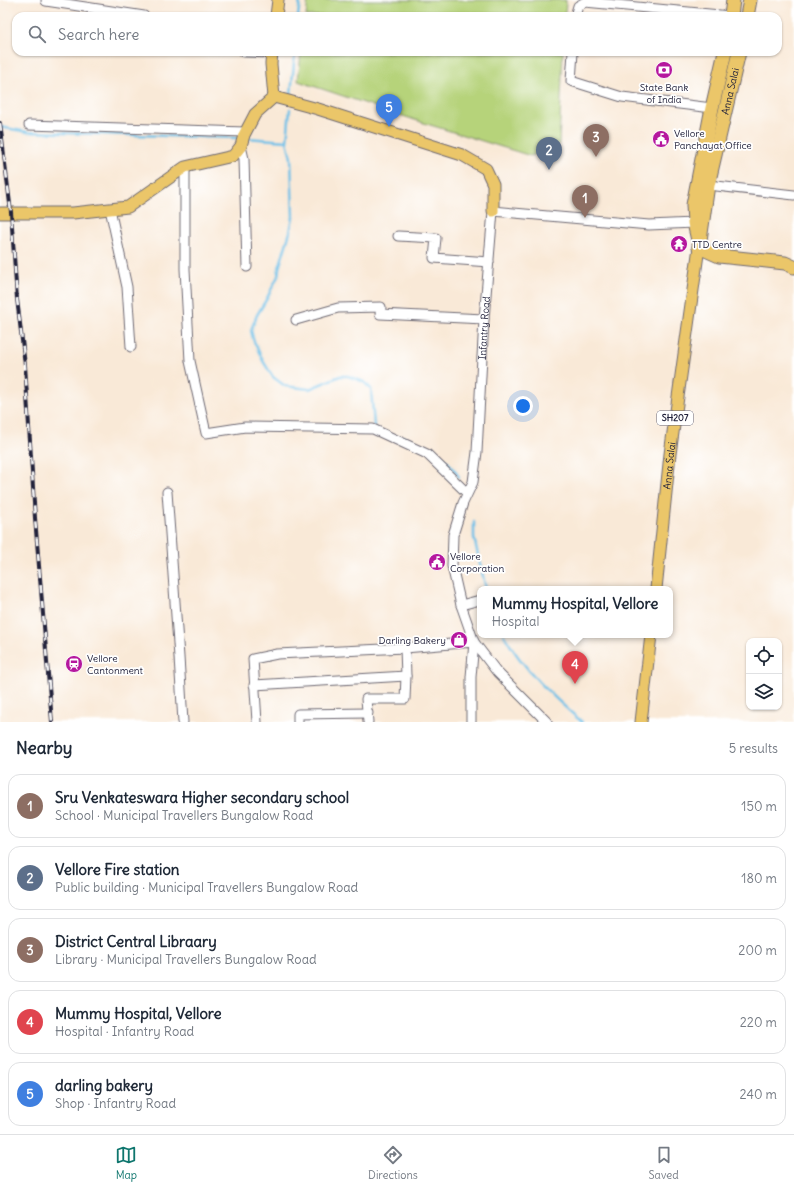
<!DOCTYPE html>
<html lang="en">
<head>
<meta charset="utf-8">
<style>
	:root { --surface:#fff; --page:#f6f6f7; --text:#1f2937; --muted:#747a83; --line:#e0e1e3; --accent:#0f766e }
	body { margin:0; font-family:Delius,sans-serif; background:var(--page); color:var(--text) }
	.controls { position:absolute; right:12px; bottom:12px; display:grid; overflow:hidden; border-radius:8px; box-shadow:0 1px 3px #0004 }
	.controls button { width:36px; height:36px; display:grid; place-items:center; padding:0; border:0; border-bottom:1px solid var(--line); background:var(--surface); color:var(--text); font:20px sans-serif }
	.you { position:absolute; left:523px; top:406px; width:14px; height:14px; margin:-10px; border:3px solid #fff; border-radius:50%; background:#1a73e8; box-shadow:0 0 0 6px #1a73e833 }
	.badge { display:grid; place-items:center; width:26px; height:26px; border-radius:50%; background:var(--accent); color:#fff; font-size:13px; font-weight:700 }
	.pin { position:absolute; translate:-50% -33px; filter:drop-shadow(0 1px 2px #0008) }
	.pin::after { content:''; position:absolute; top:21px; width:14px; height:12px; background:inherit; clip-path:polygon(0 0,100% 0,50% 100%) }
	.popup { position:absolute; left:477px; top:586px; width:196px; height:52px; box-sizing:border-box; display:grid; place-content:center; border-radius:8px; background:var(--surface); filter:drop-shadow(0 1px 3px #0005); font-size:13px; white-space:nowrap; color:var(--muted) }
	.popup b { font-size:15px; color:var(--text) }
	.popup::after { content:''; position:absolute; left:50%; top:100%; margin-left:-8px; border:8px solid transparent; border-top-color:var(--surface) }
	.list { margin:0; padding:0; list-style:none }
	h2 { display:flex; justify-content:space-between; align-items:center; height:52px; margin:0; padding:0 16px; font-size:17px }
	h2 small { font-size:13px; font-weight:400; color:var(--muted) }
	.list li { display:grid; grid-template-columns:26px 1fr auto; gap:12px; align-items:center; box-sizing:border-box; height:64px; margin:0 8px 8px; padding:0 8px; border:1px solid var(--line); border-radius:12px }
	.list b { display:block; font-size:15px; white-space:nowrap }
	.list p { margin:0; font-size:13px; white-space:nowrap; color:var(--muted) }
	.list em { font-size:13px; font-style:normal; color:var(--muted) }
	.icon { flex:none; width:22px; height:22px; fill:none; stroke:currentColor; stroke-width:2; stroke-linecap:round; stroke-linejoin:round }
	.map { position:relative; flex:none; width:794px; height:722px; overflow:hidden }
	.search { position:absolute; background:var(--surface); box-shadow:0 1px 3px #0004; left:12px; right:12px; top:12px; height:44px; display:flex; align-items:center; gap:10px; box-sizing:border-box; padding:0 14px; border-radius:12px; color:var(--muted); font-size:15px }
	.sheet { height:412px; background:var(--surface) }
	nav { display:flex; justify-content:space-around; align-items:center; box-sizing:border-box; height:56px; border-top:1px solid var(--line); background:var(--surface); font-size:11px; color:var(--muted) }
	nav a { display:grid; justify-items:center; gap:2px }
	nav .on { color:var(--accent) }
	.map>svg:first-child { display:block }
</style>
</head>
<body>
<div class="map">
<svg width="794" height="722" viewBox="0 0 794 722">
	<rect width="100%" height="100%" fill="#fff"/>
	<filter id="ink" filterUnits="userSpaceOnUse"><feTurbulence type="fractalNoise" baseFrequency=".025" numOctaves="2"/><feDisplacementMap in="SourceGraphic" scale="8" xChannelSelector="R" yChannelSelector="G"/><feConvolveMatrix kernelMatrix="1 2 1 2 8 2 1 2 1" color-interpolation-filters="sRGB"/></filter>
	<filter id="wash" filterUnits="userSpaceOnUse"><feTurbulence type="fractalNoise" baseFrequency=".012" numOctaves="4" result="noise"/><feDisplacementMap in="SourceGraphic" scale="16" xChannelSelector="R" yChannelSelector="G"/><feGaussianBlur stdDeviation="0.9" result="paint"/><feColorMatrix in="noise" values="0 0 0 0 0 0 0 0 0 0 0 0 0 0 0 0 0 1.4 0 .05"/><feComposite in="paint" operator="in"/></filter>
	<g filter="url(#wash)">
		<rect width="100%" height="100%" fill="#f9e9d7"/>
		<g fill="#b6d37a" stroke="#6c7a5a">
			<polygon points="308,0 566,0 565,16 306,16"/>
			<polygon points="301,52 563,52 559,145 531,156 427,124 298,81"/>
		</g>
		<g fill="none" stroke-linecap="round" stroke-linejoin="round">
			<g stroke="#6bc0e8" stroke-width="2.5">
				<polyline points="298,16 300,0"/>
				<polyline points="291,94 295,52"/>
				<polyline points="0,127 28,132 239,138"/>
				<polyline points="246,138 287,141 291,158 293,217 290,232 279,268 278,276 266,300 257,315 251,330 253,339 263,361 273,377 285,386 309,389 340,376 348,376 364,382 371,389 374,426 375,426"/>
				<polyline points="287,141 290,109"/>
				<path d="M 402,437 C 426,447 446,454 459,477"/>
				<polyline points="474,522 474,538 486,589"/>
				<path d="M 504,635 C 523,669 553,697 582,722"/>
			</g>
		</g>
	</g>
	<g filter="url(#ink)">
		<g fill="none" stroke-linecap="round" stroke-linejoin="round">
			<g stroke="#6d6872" stroke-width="11">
				<g id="minor">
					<polyline points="46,1 144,16"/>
					<polyline points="575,16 578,6 585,2 730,16"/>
					<polyline points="244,52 272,53"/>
					<polyline points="573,52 571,81 622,97 712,108"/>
					<polyline points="29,125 245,132"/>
					<polyline points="241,146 244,159 247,267"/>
					<polyline points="185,167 185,269 190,361 206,433 245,427 373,429 427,454 467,493"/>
					<polyline points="708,185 794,195"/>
					<polyline points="110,209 127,287 131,347"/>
					<polyline points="398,236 436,238 434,258 489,262"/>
					<polyline points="296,320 338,308 381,307 380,314 484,319"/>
					<polyline points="167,492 179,657 183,722"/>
					<polyline points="461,605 480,600"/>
					<polyline points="254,685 406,676"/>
					<polyline points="257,722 253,659 277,654 405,648 474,642 471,677 471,722"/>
					<polyline points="298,722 298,714 368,713"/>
					<polyline points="368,722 366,699 405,699 406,676 405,648"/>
					<path id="s1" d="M 547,722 L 497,672 L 474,642 L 461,605 L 452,566 L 453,535 L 463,503 L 473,482 L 477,452 L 484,319 L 493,211 L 649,225 L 694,223"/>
				</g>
			</g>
			<g stroke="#6d6872" stroke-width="13">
				<g id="major">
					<polyline points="276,16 278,0"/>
					<polyline points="272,52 271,64 274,97 318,109 462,155 486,169 493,184 493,211"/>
					<polyline points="0,213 73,213 128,207 185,167 233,156 241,146 244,135 255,114 274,97"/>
					<path id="s2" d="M 656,589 L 670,454 L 699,247"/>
					<polyline points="641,722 651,635"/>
				</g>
			</g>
			<g stroke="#6d6872" stroke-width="15">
				<g id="highway">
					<polyline points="731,16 733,0"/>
					<polyline points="747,16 750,0"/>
					<polyline points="698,240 694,223 693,205 712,108 725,52"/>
					<path id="s3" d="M 699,247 L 708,185 L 739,52"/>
					<polyline points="699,247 719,256 785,263 794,267"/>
				</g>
			</g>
			<use href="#minor" stroke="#fff" stroke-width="9"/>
			<use href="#major" stroke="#ebc669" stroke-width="11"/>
			<use href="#highway" stroke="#ebc669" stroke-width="13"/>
			<g stroke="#22223b" stroke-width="4">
				<polyline id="rail" points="0,123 11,212 17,299 25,365 35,518 52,722"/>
			</g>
			<use href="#rail" stroke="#fff" stroke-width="2.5" stroke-dasharray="8" stroke-linecap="butt"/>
		</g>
	</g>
	<defs>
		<g id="bank-disc" transform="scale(0.9)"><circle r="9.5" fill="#b5179e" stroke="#fff"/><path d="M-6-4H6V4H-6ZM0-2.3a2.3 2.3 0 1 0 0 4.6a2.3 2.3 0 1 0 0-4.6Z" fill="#fff"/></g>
		<g id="civic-disc" transform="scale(0.9)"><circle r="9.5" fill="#b5179e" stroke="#fff"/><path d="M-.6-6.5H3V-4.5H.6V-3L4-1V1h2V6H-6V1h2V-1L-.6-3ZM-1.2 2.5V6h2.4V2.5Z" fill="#fff"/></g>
		<g id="temple-disc" transform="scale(0.9)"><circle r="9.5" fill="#b5179e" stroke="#fff"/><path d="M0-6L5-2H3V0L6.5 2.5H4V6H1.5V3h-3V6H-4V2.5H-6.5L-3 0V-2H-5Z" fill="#fff"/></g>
		<g id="shop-disc" transform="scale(0.9)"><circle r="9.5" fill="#b5179e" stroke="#fff"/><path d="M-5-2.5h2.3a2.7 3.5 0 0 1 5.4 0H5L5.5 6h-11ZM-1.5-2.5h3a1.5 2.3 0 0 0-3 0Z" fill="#fff"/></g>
		<g id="station-disc" transform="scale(0.9)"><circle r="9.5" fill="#b5179e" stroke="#fff"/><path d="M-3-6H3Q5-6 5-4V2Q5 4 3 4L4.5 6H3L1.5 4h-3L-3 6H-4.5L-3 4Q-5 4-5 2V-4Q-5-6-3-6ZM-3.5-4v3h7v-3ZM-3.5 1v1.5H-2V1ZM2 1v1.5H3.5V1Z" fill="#fff"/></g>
	</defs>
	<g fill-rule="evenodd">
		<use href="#bank-disc" x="664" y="70"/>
		<use href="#civic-disc" x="661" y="139"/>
		<use href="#temple-disc" x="679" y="244"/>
		<use href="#civic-disc" x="437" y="562"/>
		<use href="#shop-disc" x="459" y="640"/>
		<use href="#station-disc" x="74" y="664"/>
	</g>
	<g text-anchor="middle" stroke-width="3.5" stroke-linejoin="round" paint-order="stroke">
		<rect fill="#fff" stroke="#646476" stroke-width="1" x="657" y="411" width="36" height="14" rx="3"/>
		<g font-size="9" font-weight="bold" fill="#22223b">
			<text x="675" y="421">SH207</text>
		</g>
		<g font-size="10" fill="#22223b" stroke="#fff" text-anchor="start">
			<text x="664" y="91" text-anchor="middle">State Bank<tspan x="664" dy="12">of India</tspan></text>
			<text x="674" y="137">Vellore<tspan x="674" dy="12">Panchayat Office</tspan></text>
			<text x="692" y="248">TTD Centre</text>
			<text x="450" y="560">Vellore<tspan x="450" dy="12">Corporation</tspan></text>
			<text x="446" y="644" text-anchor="end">Darling Bakery</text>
			<text x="87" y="662">Vellore<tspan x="87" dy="12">Cantonment</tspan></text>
		</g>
		<g font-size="10" fill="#22223b" stroke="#fff">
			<text dy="4" stroke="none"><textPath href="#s3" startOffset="159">Anna Salai</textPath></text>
			<text dy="4" stroke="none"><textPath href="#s1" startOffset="430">Infantry Road</textPath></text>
			<text dy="4" stroke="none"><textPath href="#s2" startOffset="124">Anna Salai</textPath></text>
		</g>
	</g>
</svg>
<div class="controls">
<button><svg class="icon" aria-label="locate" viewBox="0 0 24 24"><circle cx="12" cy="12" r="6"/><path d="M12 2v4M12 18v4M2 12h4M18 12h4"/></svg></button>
<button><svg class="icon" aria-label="layers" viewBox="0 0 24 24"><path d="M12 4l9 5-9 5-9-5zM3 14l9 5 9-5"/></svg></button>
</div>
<div class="you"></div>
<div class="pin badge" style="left:585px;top:218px;background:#8d6e63">1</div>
<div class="pin badge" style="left:549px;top:170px;background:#5c6f8a">2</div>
<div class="pin badge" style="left:596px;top:157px;background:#8d6e63">3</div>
<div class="pin badge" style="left:575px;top:684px;background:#e0444e">4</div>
<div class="popup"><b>Mummy Hospital, Vellore</b>Hospital</div>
<div class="pin badge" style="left:389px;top:127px;background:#3f7fe0">5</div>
<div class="search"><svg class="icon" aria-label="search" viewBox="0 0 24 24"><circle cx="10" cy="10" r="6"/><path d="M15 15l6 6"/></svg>Search here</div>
</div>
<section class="sheet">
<h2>Nearby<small>5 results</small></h2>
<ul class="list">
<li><span class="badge" style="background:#8d6e63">1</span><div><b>Sru Venkateswara Higher secondary school</b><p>School · Municipal Travellers Bungalow Road</p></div><em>150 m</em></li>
<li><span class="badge" style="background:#5c6f8a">2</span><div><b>Vellore Fire station</b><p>Public building · Municipal Travellers Bungalow Road</p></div><em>180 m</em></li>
<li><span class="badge" style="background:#8d6e63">3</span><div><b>District Central Libraary</b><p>Library · Municipal Travellers Bungalow Road</p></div><em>200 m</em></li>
<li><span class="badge" style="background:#e0444e">4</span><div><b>Mummy Hospital, Vellore</b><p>Hospital · Infantry Road</p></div><em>220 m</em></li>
<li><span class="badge" style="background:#3f7fe0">5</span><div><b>darling bakery</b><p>Shop · Infantry Road</p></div><em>240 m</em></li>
</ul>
</section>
<nav>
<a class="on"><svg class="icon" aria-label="map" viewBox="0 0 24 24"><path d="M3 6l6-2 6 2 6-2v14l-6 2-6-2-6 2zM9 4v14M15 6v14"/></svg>Map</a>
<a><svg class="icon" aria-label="directions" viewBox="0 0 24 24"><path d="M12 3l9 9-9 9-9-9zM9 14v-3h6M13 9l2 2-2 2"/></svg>Directions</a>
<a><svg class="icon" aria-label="saved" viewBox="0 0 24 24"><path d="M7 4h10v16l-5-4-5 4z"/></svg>Saved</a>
</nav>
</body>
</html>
